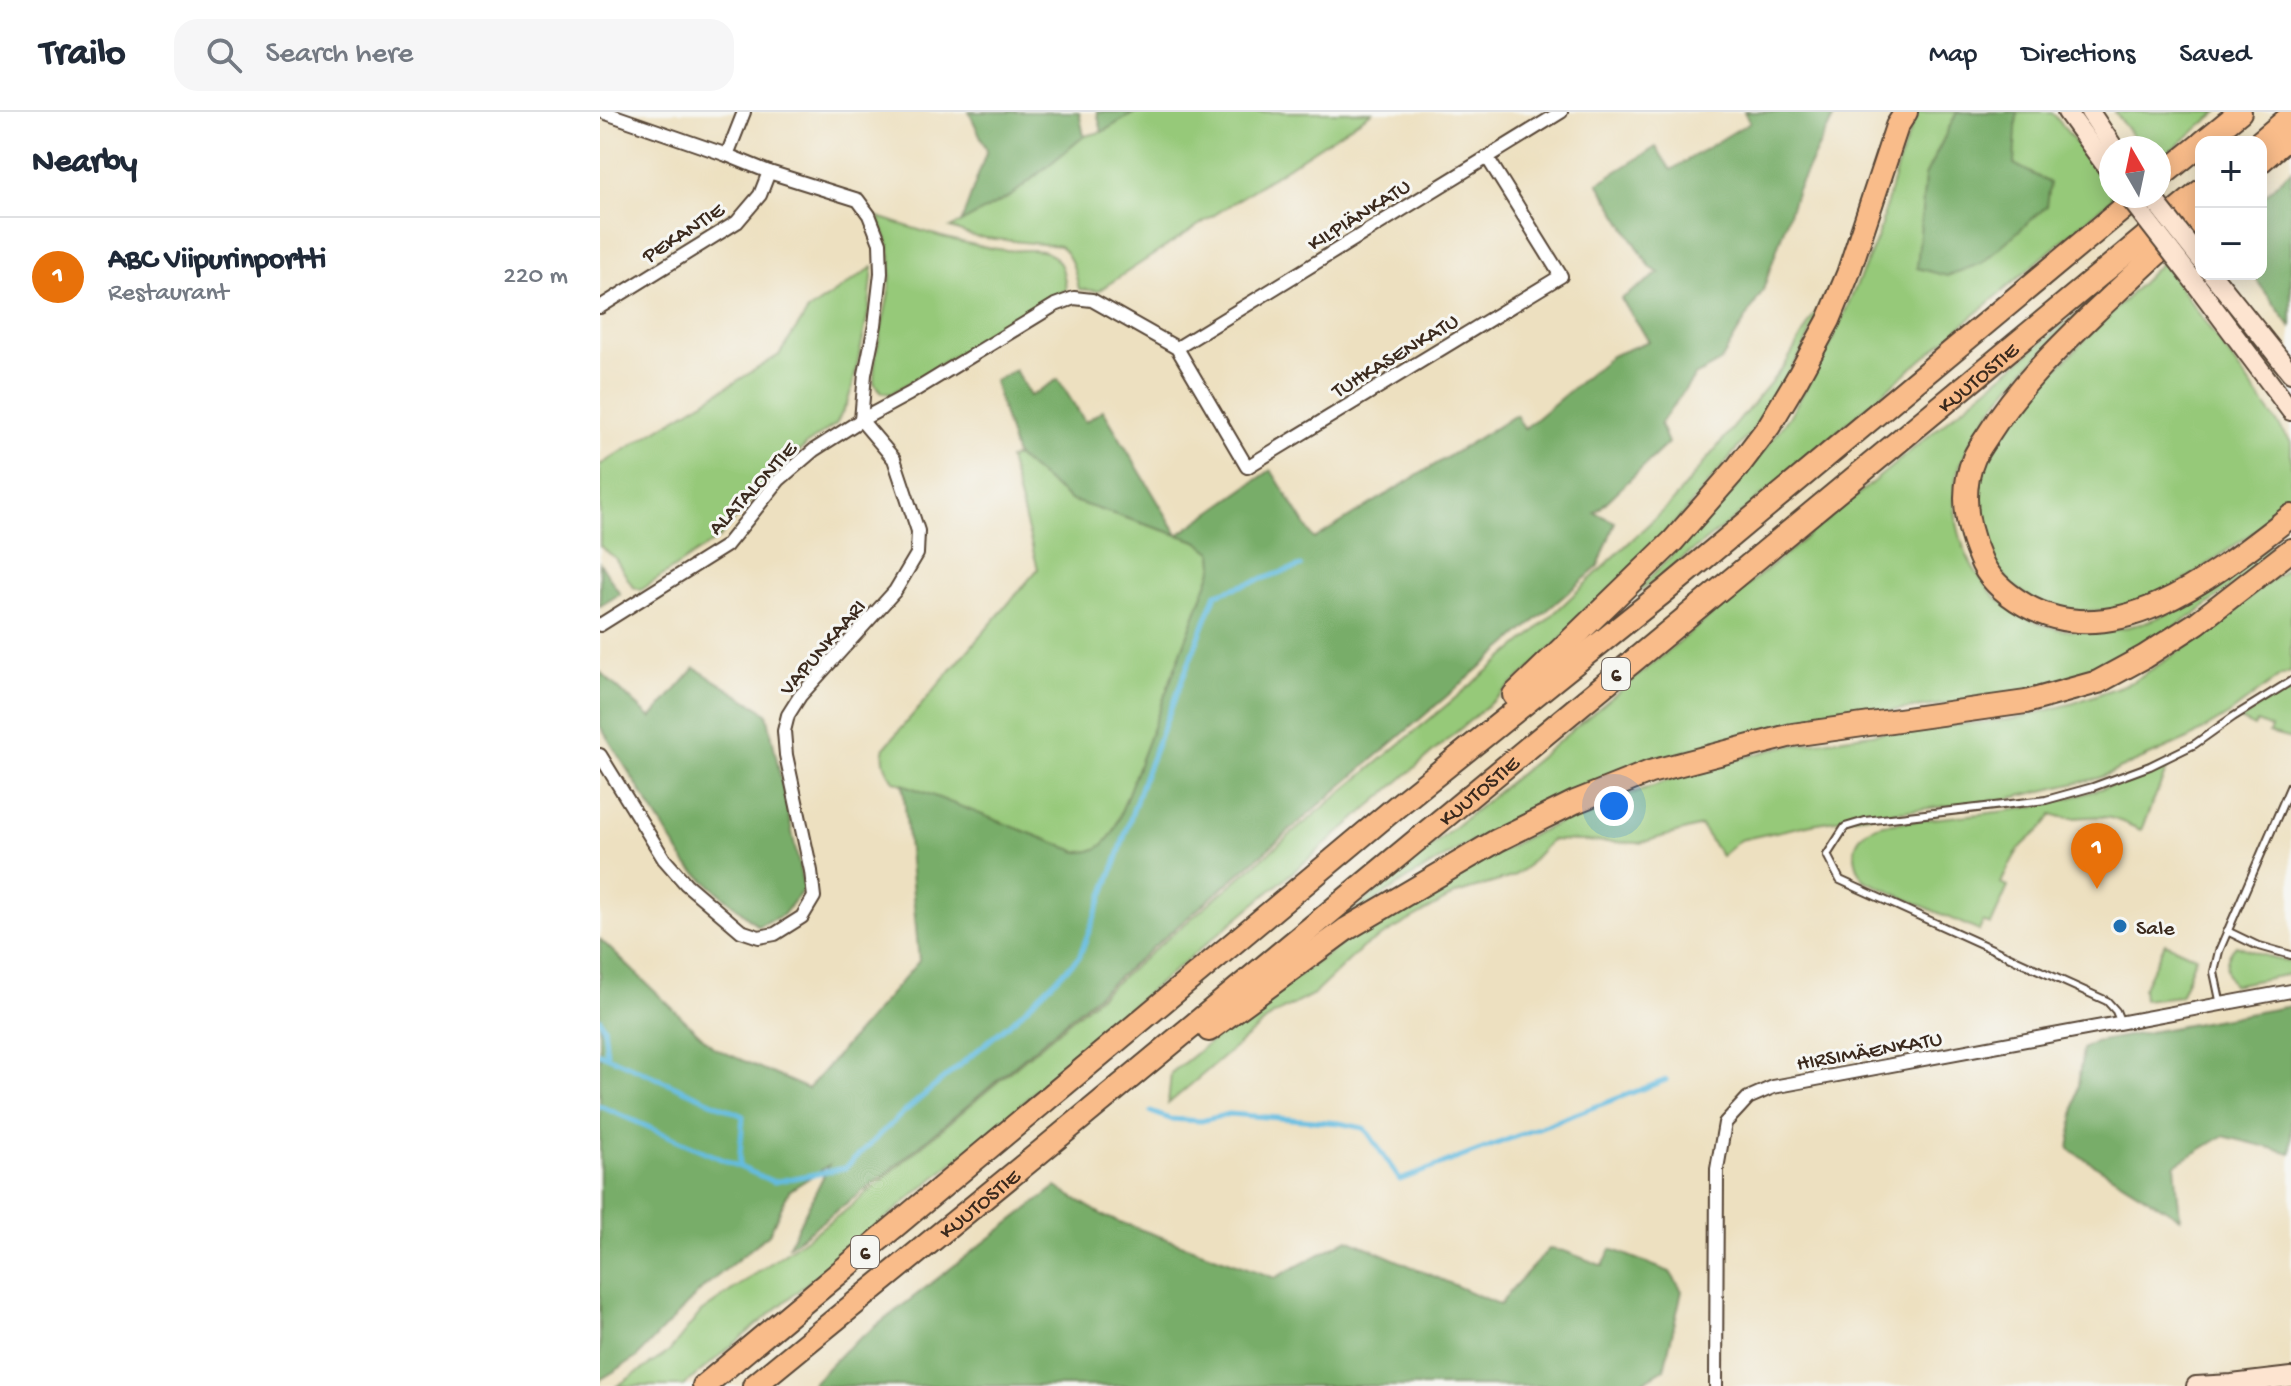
<!DOCTYPE html>
<html lang="en">
<head>
<meta charset="utf-8">
<style>
	:root { --surface:#fff; --page:#f6f6f7; --text:#1f2937; --muted:#747a83; --line:#e0e1e3; --accent:#1f6fb2 }
	body { margin:0; font-family:"Gochi Hand",sans-serif; background:var(--page); color:var(--text) }
	.controls { position:absolute; right:24px; top:24px; display:grid; overflow:hidden; border-radius:16px; box-shadow:0 4px 20px #0003 }
	.controls button { width:72px; height:72px; display:grid; place-items:center; padding:0; border:0; border-bottom:2px solid var(--line); background:var(--surface); color:var(--text); font:40px sans-serif }
	.compass { position:absolute; left:1499px; top:24px; width:72px; height:72px; border-radius:50%; background:var(--surface); box-shadow:0 4px 20px #0003; rotate:351deg }
	.you { position:absolute; left:1014px; top:694px; width:28px; height:28px; margin:-20px; border:6px solid #fff; border-radius:50%; background:#1a73e8; box-shadow:0 0 0 12px #1a73e833 }
	.badge { display:grid; place-items:center; width:52px; height:52px; border-radius:50%; background:var(--accent); color:#fff; font-size:26px; font-weight:700 }
	.pin { position:absolute; translate:-50% -66px; filter:drop-shadow(0 2px 4px #0008) }
	.pin::after { content:''; position:absolute; top:42px; width:28px; height:24px; background:inherit; clip-path:polygon(0 0,100% 0,50% 100%) }
	.list { margin:0; padding:0; list-style:none }
	h2 { display:flex; justify-content:space-between; align-items:center; height:104px; margin:0; padding:0 32px; font-size:34px }
	h2 small { font-size:26px; font-weight:400; color:var(--muted) }
	.list li { display:grid; grid-template-columns:52px 1fr auto; gap:24px; align-items:center; box-sizing:border-box; height:120px; padding:0 32px; border-top:2px solid var(--line) }
	.list b { display:block; font-size:30px; white-space:nowrap }
	.list p { margin:0; font-size:26px; white-space:nowrap; color:var(--muted) }
	.list em { font-size:26px; font-style:normal; color:var(--muted) }
	.icon { flex:none; width:44px; height:44px; fill:none; stroke:currentColor; stroke-width:2; stroke-linecap:round; stroke-linejoin:round }
	.map { position:relative; flex:none; width:1691px; height:1274px; overflow:hidden }
	header { display:flex; align-items:center; gap:48px; box-sizing:border-box; height:112px; padding:0 40px; background:var(--surface); border-bottom:2px solid var(--line) }
	header strong { font-size:38px }
	nav { display:flex; gap:44px; margin-inline-start:auto; font-size:28px }
	.search { width:560px; height:72px; background:var(--page); display:flex; align-items:center; gap:20px; box-sizing:border-box; padding:0 28px; border-radius:24px; color:var(--muted); font-size:30px }
	main { display:flex }
	aside { flex:1; background:var(--surface) }
	.map>svg:first-child { display:block }
</style>
</head>
<body>
<header>
<strong>Trailo</strong>
<div class="search"><svg class="icon" aria-label="search" viewBox="0 0 24 24"><circle cx="10" cy="10" r="6"/><path d="M15 15l6 6"/></svg>Search here</div>
<nav><a>Map</a><a>Directions</a><a>Saved</a></nav>
</header>
<main>
<aside>
<h2>Nearby<small></small></h2>
<ul class="list">
<li><span class="badge" style="background:#e8710a">1</span><div><b>ABC Viipurinportti</b><p>Restaurant</p></div><em>220 m</em></li>
</ul>
</aside>
<div class="map">
<svg width="1691" height="1274" viewBox="0 0 1691 1274">
	<rect width="100%" height="100%" fill="#f6f6f2"/>
	<filter id="ink" filterUnits="userSpaceOnUse"><feTurbulence type="fractalNoise" baseFrequency=".0125" numOctaves="2"/><feDisplacementMap in="SourceGraphic" scale="16" xChannelSelector="R" yChannelSelector="G"/><feConvolveMatrix kernelMatrix="1 2 1 2 8 2 1 2 1" color-interpolation-filters="sRGB"/></filter>
	<filter id="wash" filterUnits="userSpaceOnUse"><feTurbulence type="fractalNoise" baseFrequency=".006" numOctaves="4" result="noise"/><feDisplacementMap in="SourceGraphic" scale="32" xChannelSelector="R" yChannelSelector="G"/><feGaussianBlur stdDeviation="1.8" result="paint"/><feColorMatrix in="noise" values="0 0 0 0 0 0 0 0 0 0 0 0 0 0 0 0 0 1.4 0 .05"/><feComposite in="paint" operator="in"/></filter>
	<g filter="url(#wash)">
		<rect width="100%" height="100%" fill="#ede0c0"/>
		<g fill="#96c979" stroke="#687a4c" stroke-width="2">
			<path d="M 536,0 L 772,0 L 498,179 L 479,177 C 475,160 473,146 460,134 L 376,125 L 350,116 L 411,84 L 484,24 L 502,20 Z"/>
			<polygon points="1317,0 1452,0 1511,77 1511,84 1515,84 1135,406 1020,495 1091,424 1133,379 1189,305 1228,238 1277,127 1296,58"/>
			<polygon points="1515,0 1618,0 1559,48 1559,36 1541,36"/>
			<path d="M 278,105 C 320,118 361,133 405,138 C 419,140 441,134 453,144 C 464,152 464,165 466,177 L 290,282 L 282,280 L 274,271 C 273,231 293,189 291,147 C 290,133 283,118 278,105 Z"/>
			<polygon points="1562,150 1691,330 1691,390 1681,401 1569,479 1511,498 1476,499 1433,488 1411,472 1389,444 1378,411 1377,378 1392,331 1427,287"/>
			<polygon points="273,155 269,197 253,273 247,291 236,312 207,332 159,379 120,425 41,478 33,475 15,446 0,434 0,353 179,243 208,199"/>
			<polygon points="1237,163 1200,243 1151,320 1083,402 987,502 930,557 706,749 481,936 401,1011 83,1274 17,1274 69,1240 101,1200 245,1099 684,728 930,524 1071,391 1185,253"/>
			<path d="M 1498,184 C 1448,235 1382,290 1358,359 C 1348,389 1360,439 1379,464 C 1384,470 1388,477 1394,483 C 1399,489 1407,493 1413,498 C 1460,530 1522,523 1571,500 C 1614,479 1653,446 1691,417 L 1691,428 L 1601,498 L 1526,546 L 1481,566 L 1399,586 L 1229,606 L 1176,616 L 1103,634 L 1033,656 L 889,720 L 809,766 L 729,819 Z"/>
			<path d="M 416,344 L 471,388 L 597,429 L 613,441 L 614,453 L 514,719 C 505,733 496,741 478,740 L 294,669 C 286,658 281,649 285,635 L 438,457 L 409,347 Z"/>
			<polygon points="1691,453 1691,560 1680,564 1628,603 1588,627 1499,666 1407,687 1253,705 1212,712 1140,728 1121,744 1101,714 1040,731 951,728 925,756 912,765 856,782 763,835 714,882 673,903 568,992 571,961 653,896 749,827 840,772 925,726 994,695 1080,664 1181,635 1285,620 1415,607 1474,591 1532,570 1589,533"/>
			<polygon points="1691,578 1691,627 1669,621 1671,616 1657,610 1654,615 1641,608 1663,591"/>
			<path d="M 1566,652 L 1567,657 L 1541,718 C 1531,714 1520,708 1510,706 C 1488,701 1474,711 1452,702 C 1444,717 1438,719 1425,731 C 1414,741 1408,757 1401,771 L 1408,775 L 1391,813 L 1383,810 L 1379,819 L 1264,768 C 1248,742 1252,720 1283,712 C 1324,707 1366,704 1406,699 C 1461,691 1515,674 1566,652 Z"/>
			<polygon points="1565,831 1596,845 1580,884 1544,888 1543,877"/>
			<path d="M 1636,833 L 1674,847 L 1691,849 L 1691,862 L 1633,873 C 1623,860 1625,844 1636,833 Z"/>
		</g>
		<g fill="#78ad69" stroke="#5a6c44" stroke-width="2">
			<polygon points="369,0 479,0 484,24 411,84 361,111 387,38"/>
			<polygon points="497,0 536,0 502,20"/>
			<path d="M 1144,0 L 1236,0 L 1197,78 L 1163,178 L 1120,250 L 1095,264 L 1060,312 L 1068,331 L 995,401 L 1015,410 L 998,455 L 380,983 L 287,1061 L 188,1135 L 229,1053 L 189,1079 L 169,1122 L 104,1175 L 36,1246 L 0,1268 L 0,827 L 114,936 L 208,977 L 319,849 L 303,672 L 478,740 C 496,741 505,733 514,719 L 614,453 L 613,441 L 597,429 L 470,388 L 416,344 L 394,269 L 415,258 L 430,284 L 458,267 L 485,310 L 503,298 L 578,423 L 671,358 L 714,427 L 916,303 L 924,317 L 1011,244 L 1049,229 L 1021,187 L 1059,161 L 1050,155 L 998,71 L 1056,35 L 1071,58 L 1150,10 Z"/>
			<polygon points="1357,0 1417,0 1414,52 1450,71 1447,94 1382,151 1347,164 1317,156 1325,64"/>
			<polygon points="1691,58 1691,215 1652,162 1661,162 1661,87"/>
			<polygon points="0,451 20,482 0,494"/>
			<polygon points="95,556 167,601 204,777 183,803 158,814 87,753 0,614 0,560 51,606"/>
			<polygon points="1691,894 1691,1041 1623,1024 1575,1053 1580,1106 1469,1037 1483,937 1495,930"/>
			<polygon points="456,1075 506,1105 675,1166 748,1127 900,1193 910,1179 949,1137 964,1139 1003,1154 1011,1137 1070,1160 1082,1179 1064,1257 1036,1274 210,1274 245,1238"/>
		</g>
		<g fill="none" stroke-linecap="round" stroke-linejoin="round">
			<g stroke="#63bce0" stroke-width="5">
				<polyline points="0,907 4,915 7,943"/>
				<polyline points="0,941 143,1004 139,1054"/>
				<polyline points="0,994 174,1070 245,1056 304,1000 416,906 479,845 516,750 544,665 616,482 701,454"/>
				<polyline points="551,1000 570,1007 601,1009 629,1002 739,1011 763,1016 769,1022 800,1068 1066,968"/>
			</g>
		</g>
	</g>
	<g filter="url(#ink)">
		<g fill="none" stroke-linecap="round" stroke-linejoin="round">
			<g stroke="#564536" stroke-width="10">
				<g id="service">
					<polyline points="1627,819 1656,833 1691,843"/>
					<polyline points="1621,893 1614,860 1619,839 1691,673"/>
					<polyline points="1521,911 1516,899 1507,889 1240,768 1227,743 1245,715 1265,709 1446,688 1493,675 1550,654 1595,632 1633,605 1691,569"/>
				</g>
			</g>
			<g stroke="#564536" stroke-width="16">
				<g id="minor">
					<polyline points="127,43 144,0"/>
					<polyline points="0,195 137,110 160,83 169,60"/>
					<polyline points="577,236 961,0"/>
					<polyline points="0,513 126,434 179,368 214,338 261,308 265,262 275,213 281,161 280,131 269,103 258,88 169,60 127,43 3,0"/>
					<polyline points="0,643 64,747 86,772 141,819 159,825 175,822 202,805 214,785 211,759 186,643 184,619 188,603 200,584 295,479 317,442 318,419 294,347 261,308 309,282 455,193 474,186 492,188 577,236 647,355 961,164 887,45"/>
					<polyline points="1116,1274 1117,1057 1125,1011 1148,986 1173,975 1691,879"/>
				</g>
			</g>
			<g stroke="#564536" stroke-width="22">
				<g id="secondary">
					<polyline points="1467,0 1511,61"/>
					<polyline points="1490,0 1514,36"/>
					<polyline points="1612,162 1691,261"/>
					<polyline points="1590,164 1691,299"/>
					<polyline points="1596,1274 1632,1272 1691,1265"/>
				</g>
			</g>
			<g stroke="#564536" stroke-width="26">
				<g id="trunk">
					<polyline points="1603,30 1640,0"/>
					<polyline points="1660,30 1691,4"/>
					<polyline points="1661,49 1691,23"/>
					<polyline points="1559,66 1601,32"/>
					<path d="M 1601,102 C 1564,134 1529,168 1494,201 C 1456,238 1418,275 1390,320 C 1385,328 1378,337 1374,346 C 1360,379 1366,414 1380,446 C 1388,467 1406,482 1425,493 C 1517,546 1621,458 1691,404"/>
					<polyline points="914,583 1073,429 1137,356 1169,314 1197,267 1229,208 1248,162 1297,14 1306,0"/>
					<polyline points="609,918 745,818 898,728 975,690 1050,660 1192,623 1426,590 1498,570 1544,545 1597,511 1691,438"/>
					<polyline points="104,1274 801,691 1066,478 1538,84"/>
					<path id="s1" d="M 154,1274 L 433,1046 L 1601,79"/>
				</g>
			</g>
			<use href="#service" stroke="#fff" stroke-width="6"/>
			<use href="#minor" stroke="#fff" stroke-width="12"/>
			<use href="#secondary" stroke="#fde4d0" stroke-width="18"/>
			<use href="#trunk" stroke="#f9bc8a" stroke-width="22"/>
			<g stroke="#564536" stroke-width="22" stroke-linecap="butt">
				<g id="secondary-bridge">
					<polyline points="1528,84 1590,164"/>
					<polyline points="1551,84 1601,148"/>
				</g>
			</g>
			<use href="#secondary-bridge" stroke="#fde4d0" stroke-width="18"/>
		</g>
	</g>
	<circle fill="#1f6fb2" stroke="#f6f6f2" stroke-width="3" cx="1520" cy="814" r="8"/>
	<g text-anchor="middle" stroke-width="6" stroke-linejoin="round" paint-order="stroke">
		<g fill="#f6f6f2" stroke="#73675e" stroke-width="2">
			<rect x="1002" y="546" width="28" height="32" rx="6"/>
			<rect x="251" y="1124" width="28" height="32" rx="6"/>
		</g>
		<g font-size="20" font-weight="bold" fill="#3b2a1e">
			<text x="1016" y="569">6</text>
			<text x="265" y="1147">6</text>
		</g>
		<g font-size="22" fill="#3b2a1e" stroke="#f6f6f2">
			<text transform="translate(758 101) rotate(-32)" y="8">KILPIÄNKATU</text>
			<text transform="translate(82 119) rotate(-33)" y="8">PEKANTIE</text>
			<text transform="translate(794 242) rotate(-31)" y="8">TUHKASENKATU</text>
			<text dy="8" stroke="none"><textPath href="#s1" startOffset="1586">KUUTOSTIE</textPath></text>
			<text transform="translate(151 375) rotate(-47)" y="8">ALATALONTIE</text>
			<text transform="translate(221 534) rotate(-49)" y="8">VAPUNKAARI</text>
			<text dy="8" stroke="none"><textPath href="#s1" startOffset="938">KUUTOSTIE</textPath></text>
			<text transform="translate(1269 937) rotate(-10)" y="8">HIRSIMÄENKATU</text>
			<text dy="8" stroke="none"><textPath href="#s1" startOffset="290">KUUTOSTIE</textPath></text>
		</g>
		<g font-size="22" fill="#3b2a1e" stroke="#f6f6f2" text-anchor="start">
			<text x="1536" y="822">Sale</text>
		</g>
	</g>
</svg>
<div class="controls">
<button>+</button>
<button>−</button>
</div>
<svg class="compass" viewBox="-18 -18 36 36"><path d="M0-13l5 13h-10z" fill="#e53935"/><path d="M0 13l5-13h-10z" fill="#747a83"/></svg>
<div class="you"></div>
<div class="pin badge" style="left:1497px;top:777px;background:#e8710a">1</div>
</div>
</main>
</body>
</html>
